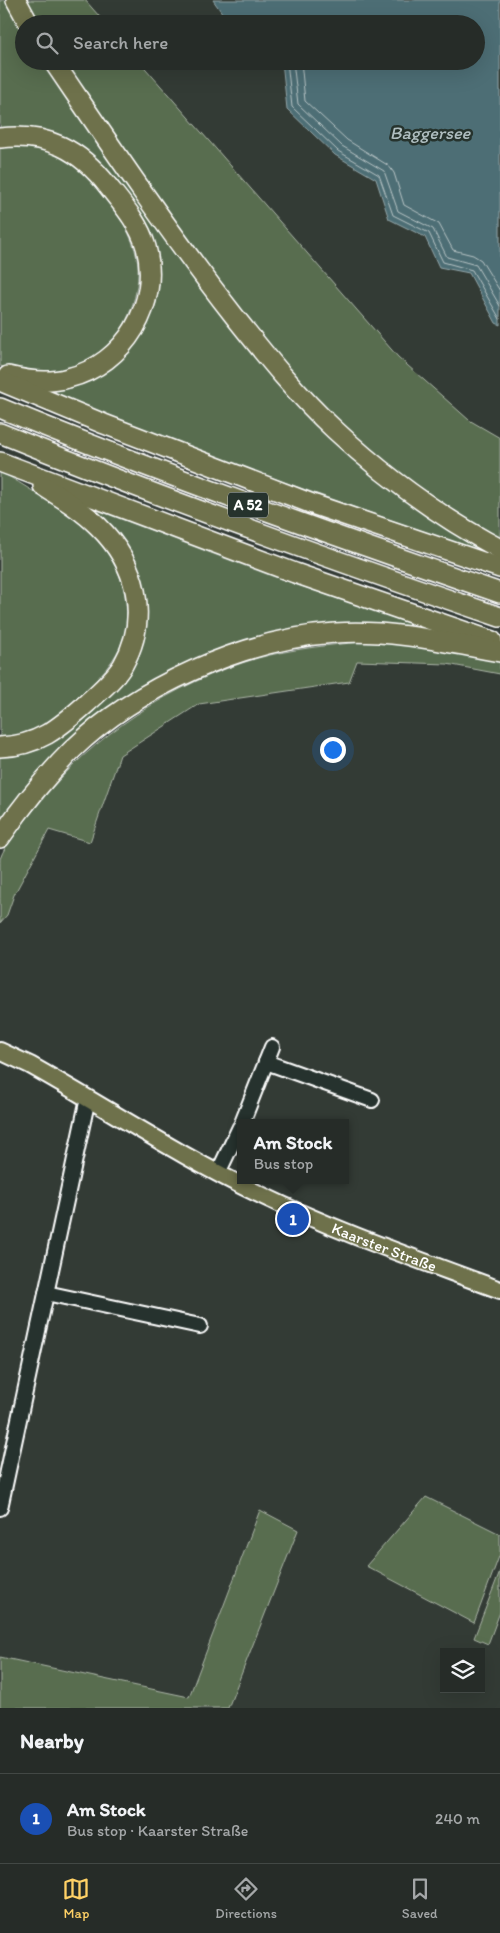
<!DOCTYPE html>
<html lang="en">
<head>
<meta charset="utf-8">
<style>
	:root { --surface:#262c28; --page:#323834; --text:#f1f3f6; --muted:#a4a7a8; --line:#424845; --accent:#ffd166 }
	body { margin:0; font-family:Itim,sans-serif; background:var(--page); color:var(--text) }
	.controls { position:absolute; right:15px; bottom:15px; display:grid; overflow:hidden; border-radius:0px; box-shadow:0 5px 20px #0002 }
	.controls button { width:45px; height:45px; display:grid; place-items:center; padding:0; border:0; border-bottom:1px solid var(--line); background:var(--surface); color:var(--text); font:25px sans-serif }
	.you { position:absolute; left:332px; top:749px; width:18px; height:18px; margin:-12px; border:4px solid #fff; border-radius:50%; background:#1a73e8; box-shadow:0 0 0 8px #1a73e833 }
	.badge { display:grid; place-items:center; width:32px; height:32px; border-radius:50%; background:var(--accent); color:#fff; font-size:16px; font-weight:700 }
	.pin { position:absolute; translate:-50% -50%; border:2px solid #fff; box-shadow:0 1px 5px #0006 }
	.popup { position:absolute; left:237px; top:1119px; width:112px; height:65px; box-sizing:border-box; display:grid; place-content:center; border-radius:0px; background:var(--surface); filter:drop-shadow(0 1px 4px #0005); font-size:16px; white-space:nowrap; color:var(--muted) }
	.popup b { font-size:19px; color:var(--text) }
	.popup::after { content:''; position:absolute; left:50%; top:100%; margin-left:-10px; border:10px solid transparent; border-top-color:var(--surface) }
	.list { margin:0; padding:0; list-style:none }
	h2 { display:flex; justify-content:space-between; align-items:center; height:65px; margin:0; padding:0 20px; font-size:21px }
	h2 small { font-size:16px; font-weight:400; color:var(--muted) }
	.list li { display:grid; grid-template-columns:32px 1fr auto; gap:15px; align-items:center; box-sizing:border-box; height:90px; padding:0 20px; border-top:1px solid var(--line) }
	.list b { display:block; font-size:19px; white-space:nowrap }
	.list p { margin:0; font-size:16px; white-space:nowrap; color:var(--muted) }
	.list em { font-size:16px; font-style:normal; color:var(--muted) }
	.icon { flex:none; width:28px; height:28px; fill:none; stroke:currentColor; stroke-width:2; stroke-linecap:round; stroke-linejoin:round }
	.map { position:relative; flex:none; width:500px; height:1708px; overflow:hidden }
	.search { position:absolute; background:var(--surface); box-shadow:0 5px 20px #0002; left:15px; right:15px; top:15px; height:55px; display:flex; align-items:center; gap:12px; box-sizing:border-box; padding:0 18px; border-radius:28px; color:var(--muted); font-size:19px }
	.sheet { height:155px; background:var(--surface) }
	nav { display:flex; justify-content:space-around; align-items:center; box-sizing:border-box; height:70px; border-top:1px solid var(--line); background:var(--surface); font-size:14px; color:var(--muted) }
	nav a { display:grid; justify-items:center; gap:2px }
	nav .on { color:var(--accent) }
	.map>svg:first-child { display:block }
</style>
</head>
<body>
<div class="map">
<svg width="500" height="1708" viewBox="0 0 500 1708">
	<rect width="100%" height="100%" fill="#333b35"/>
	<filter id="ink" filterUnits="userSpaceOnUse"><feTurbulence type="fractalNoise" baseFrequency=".02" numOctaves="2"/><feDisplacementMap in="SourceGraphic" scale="10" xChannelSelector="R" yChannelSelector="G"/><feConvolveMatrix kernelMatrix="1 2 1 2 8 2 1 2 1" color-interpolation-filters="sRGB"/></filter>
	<g filter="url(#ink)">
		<g fill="#596d50" stroke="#acb6a8">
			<path d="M 0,0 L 10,0 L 24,24 L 24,61 L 49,61 L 273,373 L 497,556 C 348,507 202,453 56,395 L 55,390 L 72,387 L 96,377 L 123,356 L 156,281 L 101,167 L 0,131 Z"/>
			<polygon points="26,0 85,0 106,24 42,24"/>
			<path d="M 65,61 L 139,61 L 398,357 L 469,420 L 500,438 L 500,539 C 445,506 392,471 345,426 C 283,369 233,300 184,232 C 143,176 103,120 65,61 Z"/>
			<path d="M 11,145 C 58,147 79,160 106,197 C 120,216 132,235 137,258 C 142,284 130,325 110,343 C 101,352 90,359 79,364 C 74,366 69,369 65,370 C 45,373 19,371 0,366 L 0,147 Z"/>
			<path d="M 0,472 C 13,478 24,486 36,493 C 78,519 121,550 126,603 C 127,614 127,626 124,637 C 117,660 98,678 82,695 C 59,717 33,737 0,737 Z"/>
			<polygon points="89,507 272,576 412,624 411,629 210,658 32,782 0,821 0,756 84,718 143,614"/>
			<path d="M 363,642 L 406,643 L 500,657 L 500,674 L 447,664 L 357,661 L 349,682 L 199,704 L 120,755 L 90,842 L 49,830 L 14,895 L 7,915 L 0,923 C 0,907 0,890 0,874 C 0,869 0,863 0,859 C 5,843 27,819 37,806 C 92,735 173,683 258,658 C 292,649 328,645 363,642 Z"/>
			<polygon points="426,1497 500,1534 500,1554 474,1623 366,1566"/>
			<polygon points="260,1510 298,1530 228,1708 0,1708 0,1657 189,1697"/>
			<polygon points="500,1571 500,1612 488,1644 474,1638"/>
		</g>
		<polygon fill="#4e6e74" stroke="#95a8ac" points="213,0 500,0 500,325 496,323 469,273 439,267 425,237 389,219 376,179 335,155 287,109 282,61 476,61 476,24 230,24"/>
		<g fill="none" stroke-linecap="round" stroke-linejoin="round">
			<g stroke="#b8c5c7" stroke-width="1">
				<polyline points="287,61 292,107 338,151 379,175 393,215 429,233 443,262 472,270 500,319"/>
				<polyline points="293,61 298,104 342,146 384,171 398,211 433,229 447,257 476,265 500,306"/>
				<polyline points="301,61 305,101 347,140 389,166 394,173 404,205 439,224 453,250 473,255 481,260 500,291"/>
			</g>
			<g stroke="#fff" stroke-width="18">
				<g id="minor">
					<polyline points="266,1062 372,1100"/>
					<polyline points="242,1123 272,1047"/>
					<polyline points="218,1173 240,1127"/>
					<polyline points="46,1293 200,1326"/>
					<polyline points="0,1508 88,1098"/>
				</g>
			</g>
			<g stroke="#fff" stroke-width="20">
				<g id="major">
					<path id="s1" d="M 0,1051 L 30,1065 C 107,1108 181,1157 261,1195 C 338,1232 420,1260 500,1290"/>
				</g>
			</g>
			<g stroke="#fff" stroke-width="22">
				<g id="highway">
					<polyline points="16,0 29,24"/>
					<path d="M 53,61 C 112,148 170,234 235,317 C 266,356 298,396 335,430 C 384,476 440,517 500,549"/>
					<path d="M 0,138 C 47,132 80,150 108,186 C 123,205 139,223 146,247 C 161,304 125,364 68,378 C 48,384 28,381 8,376"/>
					<polyline points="0,381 104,424 315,505 500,568"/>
					<path d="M 0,408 C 165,476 332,535 500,593"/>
					<path d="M 0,433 C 165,500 332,560 500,617"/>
					<polyline points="0,462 295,573 492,641"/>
					<path d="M 0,747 C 38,746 59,728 86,704 C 99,692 114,680 123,665 C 150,617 137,564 98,526 C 82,510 62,498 43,486"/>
					<path d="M 0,838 C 22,806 45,777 72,750 C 137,687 244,639 335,633 C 390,629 445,642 500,652"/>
				</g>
			</g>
			<use href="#minor" stroke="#26332d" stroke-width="14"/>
			<use href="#major" stroke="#6e714b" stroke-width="16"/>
			<use href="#highway" stroke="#6e714b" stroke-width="19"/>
		</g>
	</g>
	<g text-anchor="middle" stroke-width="5" stroke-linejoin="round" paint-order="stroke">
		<rect fill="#26332d" stroke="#bec2c0" stroke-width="1" x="228" y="492.5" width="40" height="25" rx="4"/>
		<g font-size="15" font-weight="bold" fill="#fff">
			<text x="248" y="510">A 52</text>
		</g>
		<g font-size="16" fill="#fff" stroke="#26332d">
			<text dy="6" stroke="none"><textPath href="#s1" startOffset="432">Kaarster Straße</textPath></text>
		</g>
		<g font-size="18" font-style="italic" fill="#afbec0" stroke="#26332d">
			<text x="430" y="139">Baggersee</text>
		</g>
	</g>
</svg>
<div class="controls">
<button><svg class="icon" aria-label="layers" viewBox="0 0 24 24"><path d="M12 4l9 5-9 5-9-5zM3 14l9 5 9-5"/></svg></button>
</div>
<div class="you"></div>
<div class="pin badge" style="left:293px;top:1219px;background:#1a4fb4">1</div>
<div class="popup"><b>Am Stock</b>Bus stop</div>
<div class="search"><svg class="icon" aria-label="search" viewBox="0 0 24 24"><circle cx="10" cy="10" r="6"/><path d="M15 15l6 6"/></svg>Search here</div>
</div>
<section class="sheet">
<h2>Nearby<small></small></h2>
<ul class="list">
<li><span class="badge" style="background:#1a4fb4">1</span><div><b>Am Stock</b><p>Bus stop · Kaarster Straße</p></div><em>240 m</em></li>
</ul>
</section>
<nav>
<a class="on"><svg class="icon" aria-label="map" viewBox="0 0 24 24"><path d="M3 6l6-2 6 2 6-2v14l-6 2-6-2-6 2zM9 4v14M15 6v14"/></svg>Map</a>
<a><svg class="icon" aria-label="directions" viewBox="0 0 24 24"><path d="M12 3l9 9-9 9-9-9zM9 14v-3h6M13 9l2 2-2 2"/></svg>Directions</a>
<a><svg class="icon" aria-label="saved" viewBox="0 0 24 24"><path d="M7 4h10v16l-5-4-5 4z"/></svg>Saved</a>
</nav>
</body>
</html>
